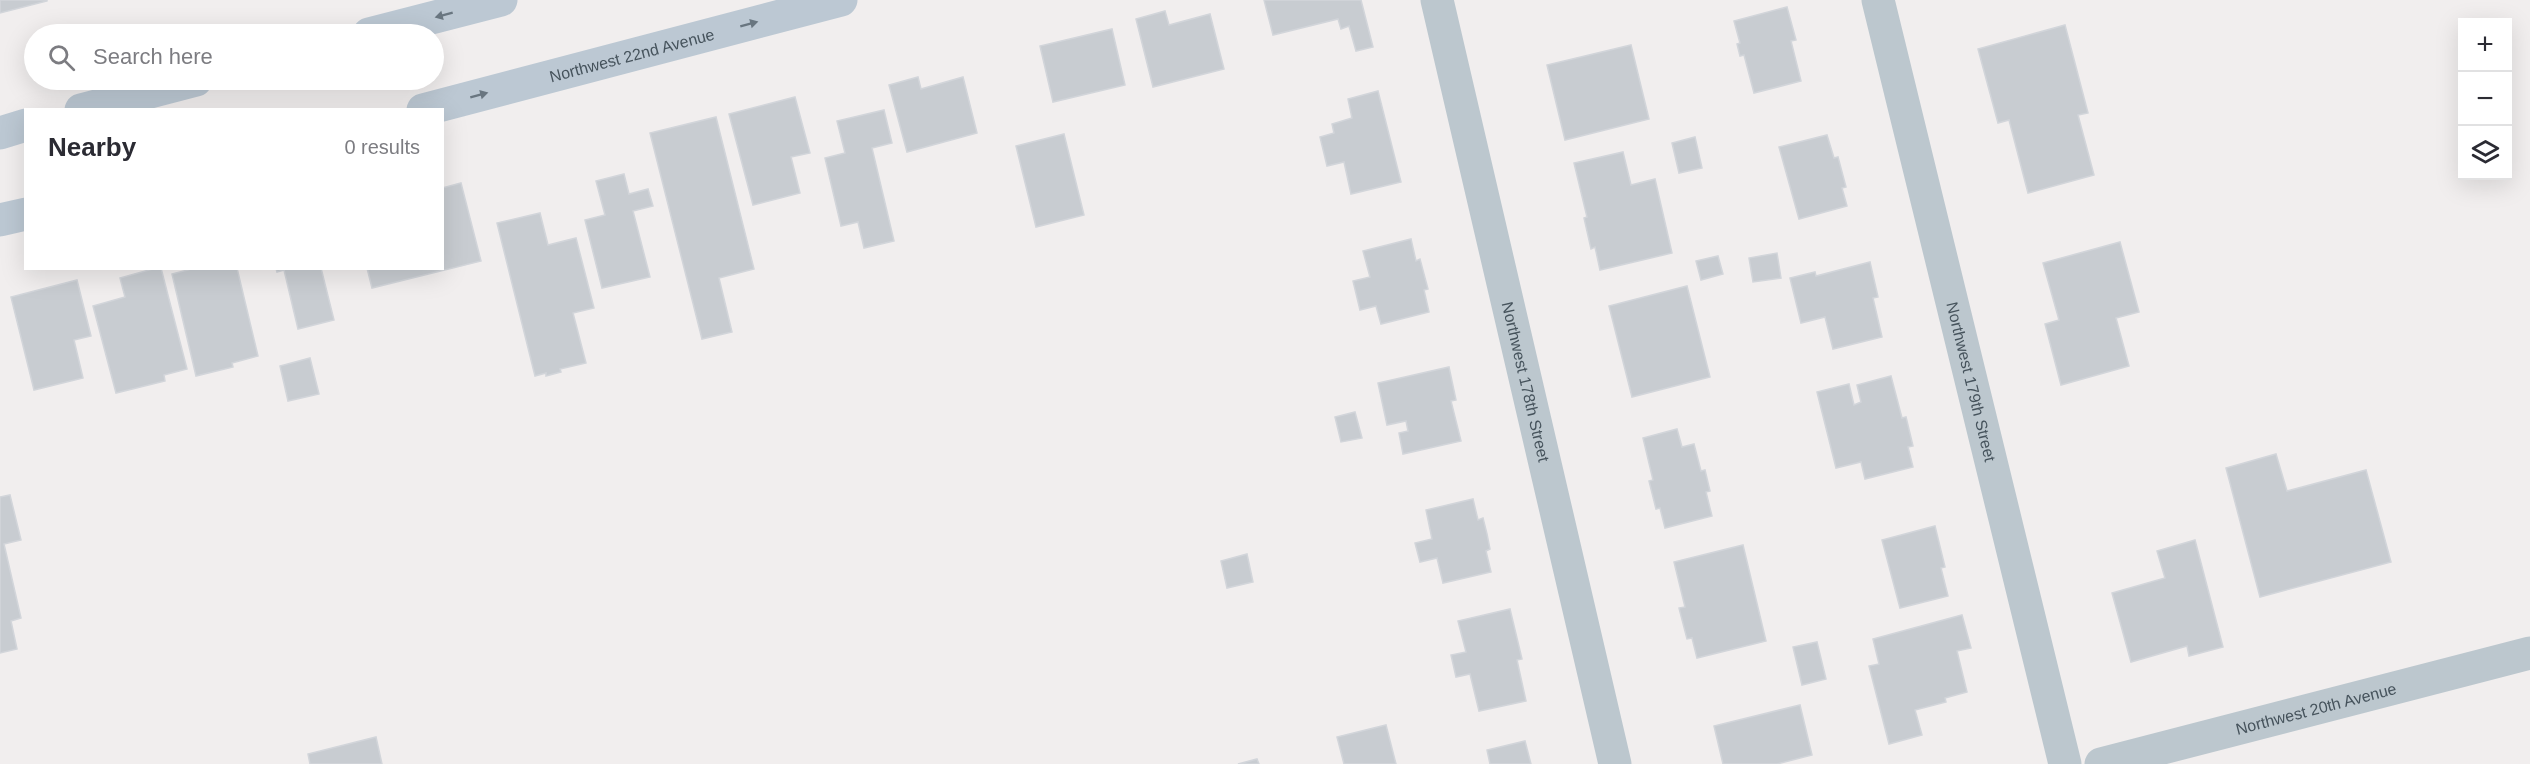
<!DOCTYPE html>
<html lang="en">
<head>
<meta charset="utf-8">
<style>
	:root { --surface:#fff; --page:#f7f7f7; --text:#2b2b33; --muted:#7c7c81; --line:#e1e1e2 }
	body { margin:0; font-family:Helvetica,sans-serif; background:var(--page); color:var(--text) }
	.controls { position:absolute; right:18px; top:18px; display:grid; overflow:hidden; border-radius:0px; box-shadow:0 6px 24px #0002 }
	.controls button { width:54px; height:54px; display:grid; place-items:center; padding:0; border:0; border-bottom:2px solid var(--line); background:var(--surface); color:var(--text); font:30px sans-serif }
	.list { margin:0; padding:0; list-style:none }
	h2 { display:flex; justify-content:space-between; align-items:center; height:78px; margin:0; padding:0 24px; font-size:26px }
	h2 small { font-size:20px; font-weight:400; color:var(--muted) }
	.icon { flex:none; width:33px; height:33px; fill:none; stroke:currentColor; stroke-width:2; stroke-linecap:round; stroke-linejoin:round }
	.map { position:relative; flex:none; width:2530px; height:764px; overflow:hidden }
	.search { position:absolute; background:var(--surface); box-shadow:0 6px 24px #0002; left:24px; top:24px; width:420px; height:66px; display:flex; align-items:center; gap:15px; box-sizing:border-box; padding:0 21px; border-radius:33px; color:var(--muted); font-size:22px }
	.panel { position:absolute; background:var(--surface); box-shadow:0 6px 24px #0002; left:24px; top:108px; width:420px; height:162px; border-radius:0px }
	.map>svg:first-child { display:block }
</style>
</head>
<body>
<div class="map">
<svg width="2530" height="764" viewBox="0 0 2530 764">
	<rect width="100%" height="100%" fill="#f1eeee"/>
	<g fill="#c8ccd1" stroke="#d2d5da" stroke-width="1.5">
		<polygon points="0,0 47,0 47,1 0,13"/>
		<polygon points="1264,0 1361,0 1373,47 1356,51 1349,26 1341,29 1338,19 1273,35"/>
		<polygon points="1787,7 1796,40 1791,41 1801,81 1754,93 1744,55 1740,56 1737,44 1740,43 1734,21"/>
		<polygon points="1165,11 1169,25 1210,14 1224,69 1153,87 1136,19"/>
		<polygon points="2065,25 2088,113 2078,115 2094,175 2028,193 2009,120 1998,123 1978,49"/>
		<polygon points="1112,29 1125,85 1053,102 1040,46"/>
		<polygon points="1631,45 1649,119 1565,140 1547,65"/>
		<polygon points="918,77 921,89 963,77 977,133 907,152 889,85"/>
		<polygon points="1378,91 1401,182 1351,194 1344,162 1327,166 1320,137 1334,133 1332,124 1352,118 1348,99"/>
		<polygon points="795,97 810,153 791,157 800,193 753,205 729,114"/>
		<polygon points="884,110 892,143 872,148 894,241 864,248 858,222 841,226 825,158 845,153 837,121"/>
		<polygon points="716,117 754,269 719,278 732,332 702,339 650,133"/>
		<polygon points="1064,134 1084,215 1036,227 1016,146"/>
		<polygon points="1827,135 1834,158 1838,157 1846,187 1842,188 1847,206 1799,219 1779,147"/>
		<polygon points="1695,137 1702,168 1679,173 1672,143"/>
		<polygon points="1623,152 1631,185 1655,179 1672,253 1600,270 1595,247 1591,249 1584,218 1587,217 1574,163"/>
		<polygon points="624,174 629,194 648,189 653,206 633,211 650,277 602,288 585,220 605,215 596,181"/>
		<polygon points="461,183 481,261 372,288 367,268 442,268 442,188"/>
		<polygon points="540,213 548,245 576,238 594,308 573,313 586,363 560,369 561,372 546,376 546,373 535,376 497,223"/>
		<polygon points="1411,239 1416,261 1420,259 1428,289 1424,290 1429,312 1381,324 1376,306 1360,310 1353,281 1370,277 1363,251"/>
		<polygon points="2120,242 2139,312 2116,318 2129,366 2061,385 2045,324 2059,320 2043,263"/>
		<polygon points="1777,253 1781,278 1753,282 1749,258"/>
		<polygon points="1718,256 1723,274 1701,280 1696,261"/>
		<polygon points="1870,262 1878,297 1873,298 1882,337 1833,349 1825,317 1801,323 1790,278 1815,272 1816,276"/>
		<polygon points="156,268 161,268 187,369 164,375 165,381 116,393 93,306 125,297 120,278"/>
		<polygon points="195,268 237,268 258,356 232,363 233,367 196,376 172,274"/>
		<polygon points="276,268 321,268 334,320 298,329 284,270 277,272"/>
		<polygon points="77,280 91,336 74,340 83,378 34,390 11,297"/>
		<polygon points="1687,286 1710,377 1632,397 1609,306"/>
		<polygon points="310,358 319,394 288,401 280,366"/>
		<polygon points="1449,367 1456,400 1451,401 1461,441 1403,454 1399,433 1408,431 1406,421 1387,425 1378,383"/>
		<polygon points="1891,376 1902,418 1906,417 1913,446 1908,447 1913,467 1865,479 1861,462 1836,468 1817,392 1849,384 1854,405 1861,402 1857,385"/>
		<polygon points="1355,412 1362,438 1341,442 1335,417"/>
		<polygon points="1677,429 1682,447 1694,444 1701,471 1705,470 1710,491 1706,492 1712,516 1665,528 1660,508 1656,509 1649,481 1653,480 1643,438"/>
		<polygon points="2276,454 2287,491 2366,470 2391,562 2260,597 2226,468"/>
		<polygon points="10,495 21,540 4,544 21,618 11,621 17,649 0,653 0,497"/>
		<polygon points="1473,499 1478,520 1483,518 1487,534 1490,549 1486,551 1491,572 1443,583 1437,558 1420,562 1415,543 1432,539 1426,510"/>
		<polygon points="1935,526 1945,567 1941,568 1948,596 1900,608 1882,540"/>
		<polygon points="2195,540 2223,647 2189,656 2187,646 2131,662 2112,593 2165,578 2157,551"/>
		<polygon points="1743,545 1766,641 1697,658 1692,638 1687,639 1679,608 1685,607 1674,562"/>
		<polygon points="1247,554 1253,582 1227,588 1221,561"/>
		<polygon points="1510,609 1522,659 1517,660 1526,701 1479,711 1470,674 1456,677 1451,655 1466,652 1458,621"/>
		<polygon points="1962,615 1971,648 1957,651 1967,692 1945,698 1946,702 1915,710 1922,735 1889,744 1869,666 1879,664 1873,639"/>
		<polygon points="1817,642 1826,679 1802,685 1793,647"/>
		<polygon points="1800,705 1812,755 1777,764 1723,764 1714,726"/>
		<polygon points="1386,725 1396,764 1344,764 1337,737"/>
		<polygon points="376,737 382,764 310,764 308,754"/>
		<polygon points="1525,741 1531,764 1490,764 1487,750"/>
		<polygon points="1257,759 1259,764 1238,764"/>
	</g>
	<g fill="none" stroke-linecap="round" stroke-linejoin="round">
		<g stroke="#bcc7ce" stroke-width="33">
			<path id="s1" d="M 1437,0 L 1615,764"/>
			<path id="s2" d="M 1878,0 L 2065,764"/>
			<path id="s3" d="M 2101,764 L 2530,653"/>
		</g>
		<g stroke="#bcc8d3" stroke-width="33">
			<polyline points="369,34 501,0"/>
			<polyline points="81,110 196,80"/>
			<path id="s4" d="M 423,110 L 841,0"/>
			<polyline points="0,133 26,125"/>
			<polyline points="0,220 26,214"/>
		</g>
	</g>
	<defs><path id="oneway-solid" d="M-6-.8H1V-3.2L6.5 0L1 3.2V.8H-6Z" transform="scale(1.5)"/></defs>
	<g fill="#697680">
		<use href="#oneway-solid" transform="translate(444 15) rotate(165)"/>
		<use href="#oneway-solid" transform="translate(749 24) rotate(-15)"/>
		<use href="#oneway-solid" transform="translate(479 95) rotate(-15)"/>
	</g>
	<g text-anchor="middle" stroke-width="6" stroke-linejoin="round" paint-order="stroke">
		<g font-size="16" fill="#46535c" stroke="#fff">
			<text dy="6" stroke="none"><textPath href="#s4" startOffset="216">Northwest 22nd Avenue</textPath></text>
			<text dy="6" stroke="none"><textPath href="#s1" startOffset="392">Northwest 178th Street</textPath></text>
			<text dy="6" stroke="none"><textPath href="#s2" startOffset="393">Northwest 179th Street</textPath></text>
			<text dy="6" stroke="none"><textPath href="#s3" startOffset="222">Northwest 20th Avenue</textPath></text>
		</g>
	</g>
</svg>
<div class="controls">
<button>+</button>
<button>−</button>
<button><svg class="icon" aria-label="layers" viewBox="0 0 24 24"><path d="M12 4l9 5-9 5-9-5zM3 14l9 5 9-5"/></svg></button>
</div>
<div class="search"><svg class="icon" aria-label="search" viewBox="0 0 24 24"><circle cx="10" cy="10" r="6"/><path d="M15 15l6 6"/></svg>Search here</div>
<section class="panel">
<h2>Nearby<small>0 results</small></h2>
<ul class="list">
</ul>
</section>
</div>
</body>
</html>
